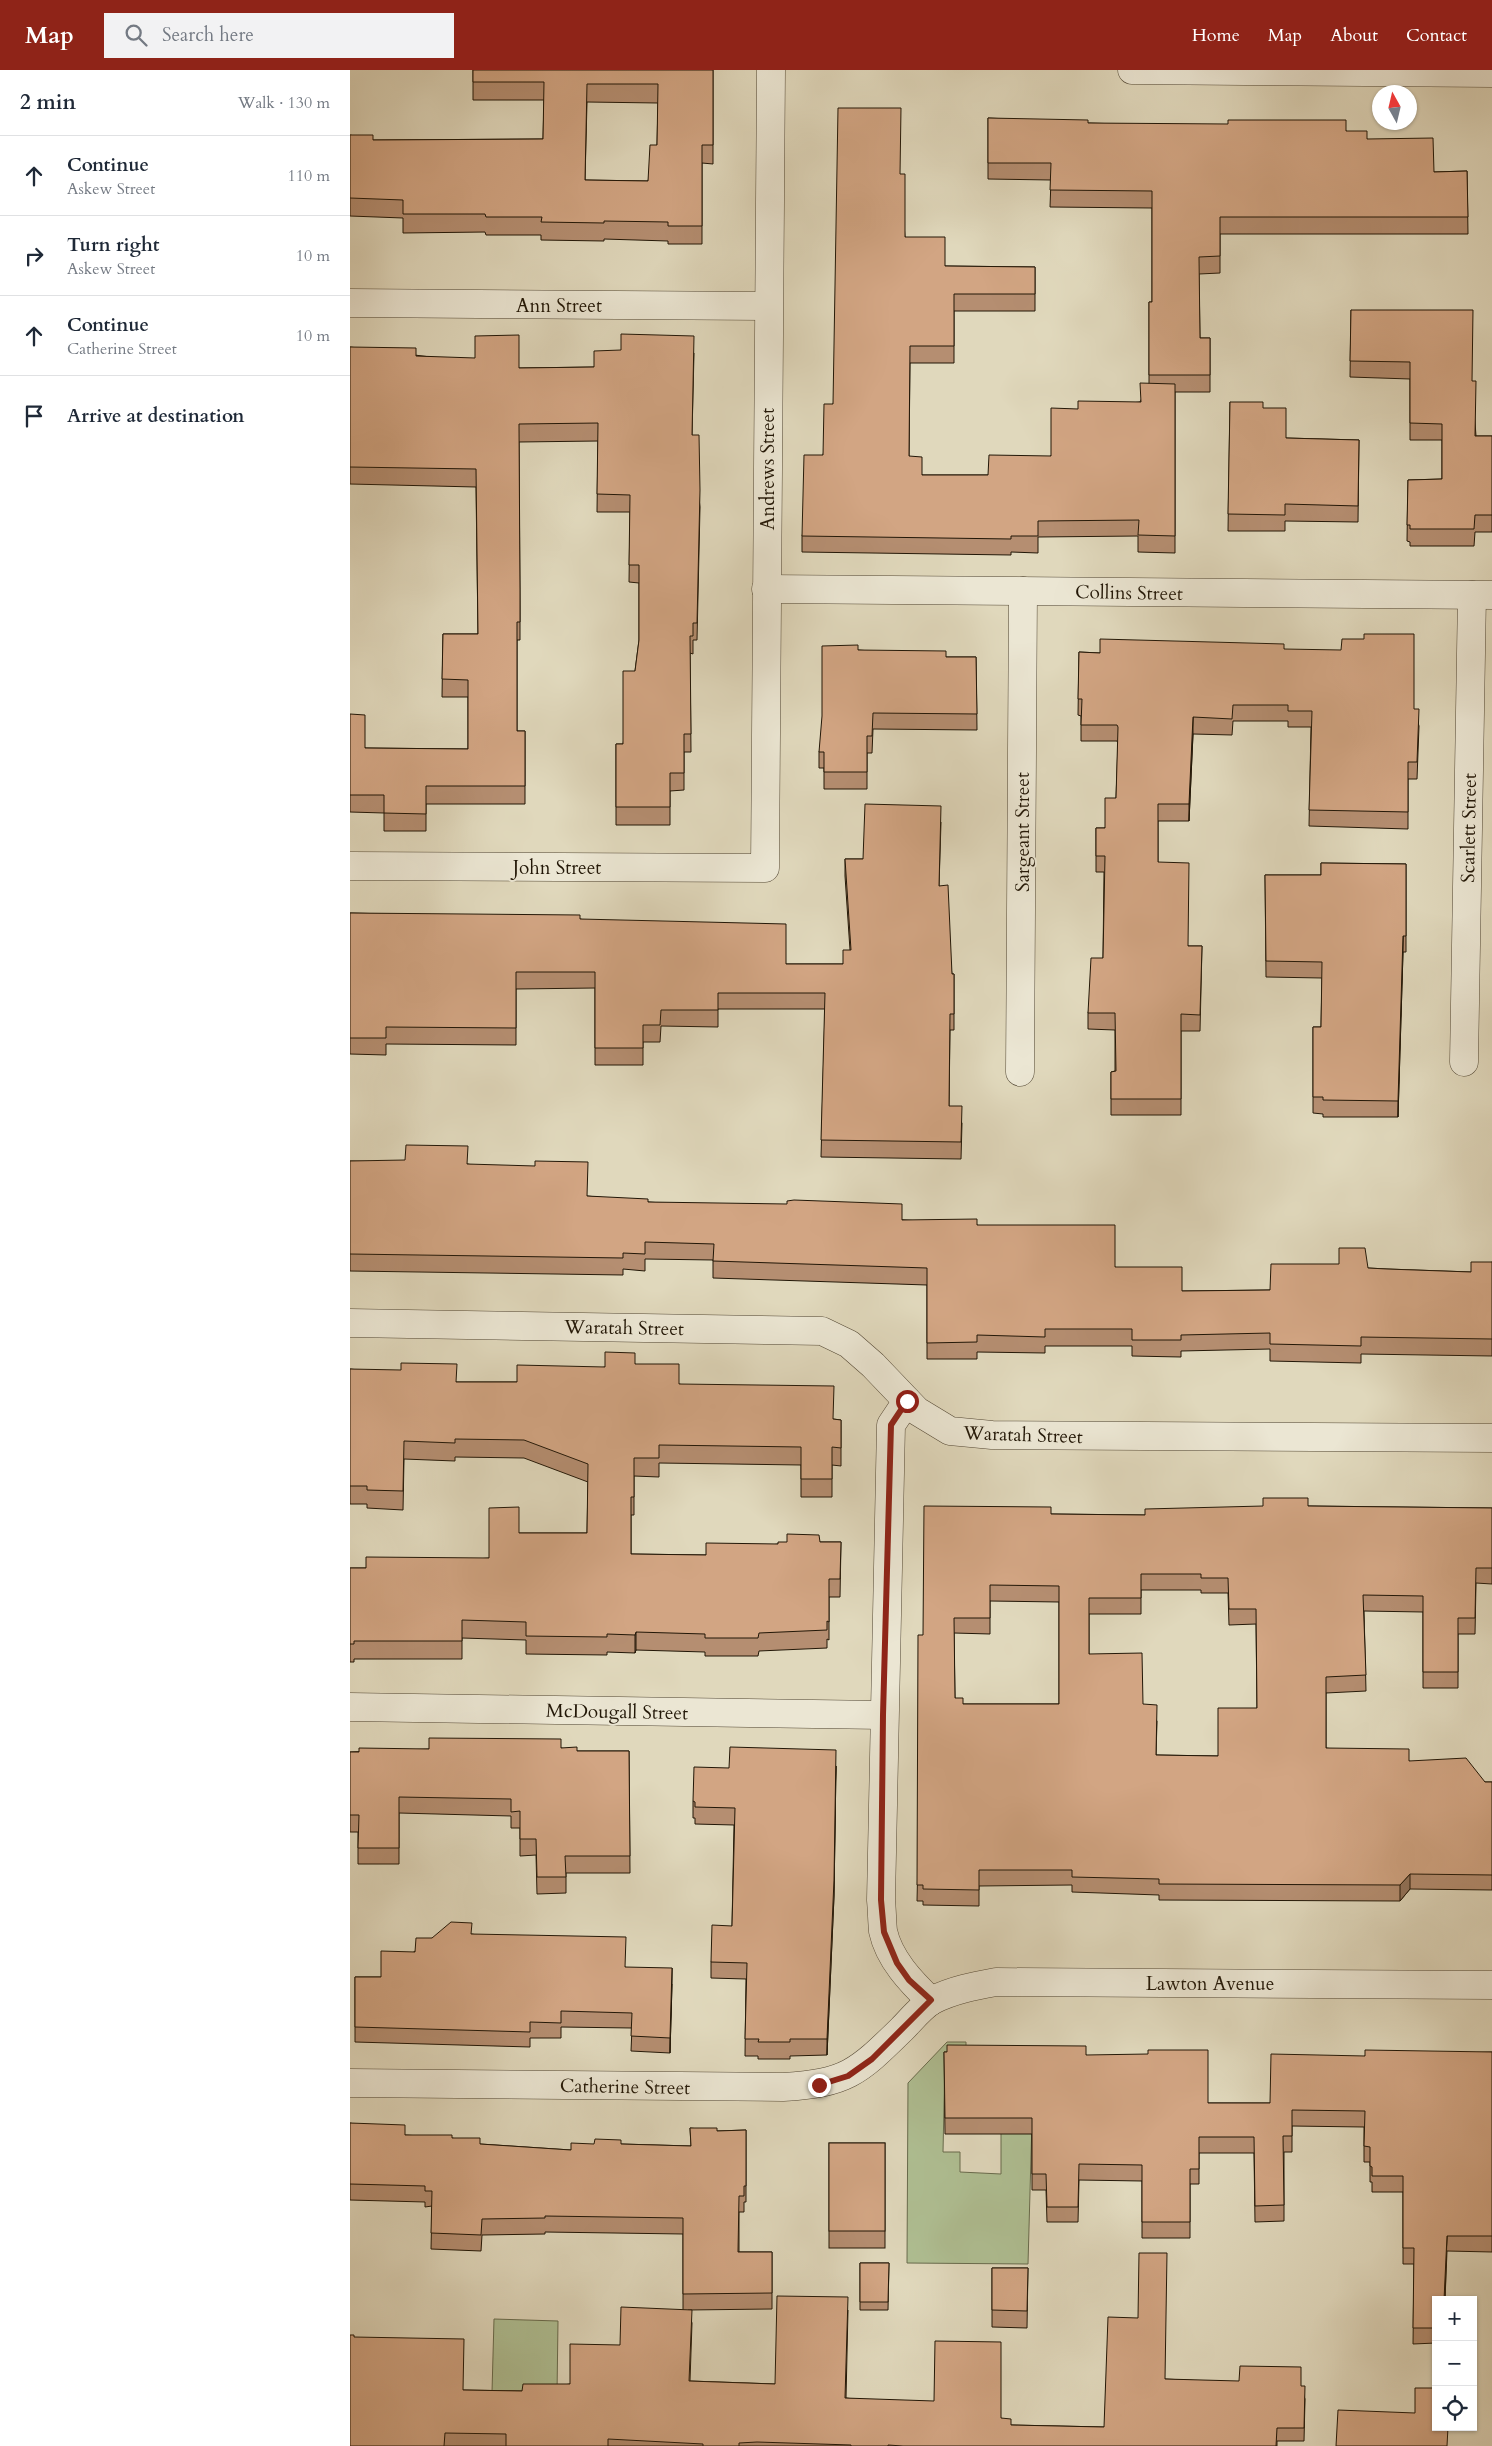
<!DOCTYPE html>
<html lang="en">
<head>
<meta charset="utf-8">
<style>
	:root { --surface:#fff; --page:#f2f2f3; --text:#1f2937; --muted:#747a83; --line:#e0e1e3; --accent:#8f2418 }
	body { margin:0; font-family:Cardo,serif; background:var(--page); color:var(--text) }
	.controls { position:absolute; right:15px; bottom:15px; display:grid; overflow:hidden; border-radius:0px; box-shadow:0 1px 4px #0004 }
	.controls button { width:45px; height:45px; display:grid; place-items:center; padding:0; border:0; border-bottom:1px solid var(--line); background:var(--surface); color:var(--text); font:25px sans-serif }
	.compass { position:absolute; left:1022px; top:15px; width:45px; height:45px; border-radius:50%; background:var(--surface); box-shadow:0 1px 4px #0004; rotate:352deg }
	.stop { position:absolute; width:15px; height:15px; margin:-11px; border:4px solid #8f2418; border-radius:50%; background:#fff }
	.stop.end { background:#8f2418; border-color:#fff; box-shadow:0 1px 5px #0008 }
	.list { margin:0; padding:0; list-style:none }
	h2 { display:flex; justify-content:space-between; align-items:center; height:65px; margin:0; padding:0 20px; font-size:21px }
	h2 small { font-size:16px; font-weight:400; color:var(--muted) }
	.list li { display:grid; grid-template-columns:32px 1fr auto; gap:15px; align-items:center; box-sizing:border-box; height:80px; padding:0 20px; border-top:1px solid var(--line) }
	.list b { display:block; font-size:19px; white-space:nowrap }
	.list p { margin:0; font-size:16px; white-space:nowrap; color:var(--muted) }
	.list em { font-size:16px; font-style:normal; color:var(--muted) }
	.icon { flex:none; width:28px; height:28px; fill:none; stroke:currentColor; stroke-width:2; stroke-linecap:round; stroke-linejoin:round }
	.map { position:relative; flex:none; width:1142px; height:2376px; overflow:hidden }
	header { display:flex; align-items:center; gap:30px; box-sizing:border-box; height:70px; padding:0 25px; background:var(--accent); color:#fff }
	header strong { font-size:24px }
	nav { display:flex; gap:28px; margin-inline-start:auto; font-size:18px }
	.search { width:350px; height:45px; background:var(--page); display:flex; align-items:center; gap:12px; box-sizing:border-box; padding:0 18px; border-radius:0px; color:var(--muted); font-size:19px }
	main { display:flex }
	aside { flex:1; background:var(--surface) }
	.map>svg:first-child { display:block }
</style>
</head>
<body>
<header>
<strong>Map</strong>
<div class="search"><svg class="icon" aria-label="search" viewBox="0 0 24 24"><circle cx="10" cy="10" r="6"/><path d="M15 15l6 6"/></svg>Search here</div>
<nav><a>Home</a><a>Map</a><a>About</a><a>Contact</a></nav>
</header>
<main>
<aside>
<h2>2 min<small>Walk · 130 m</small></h2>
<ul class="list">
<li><svg class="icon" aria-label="ahead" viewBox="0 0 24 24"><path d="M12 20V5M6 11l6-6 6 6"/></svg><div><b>Continue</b><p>Askew Street</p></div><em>110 m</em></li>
<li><svg class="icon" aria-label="right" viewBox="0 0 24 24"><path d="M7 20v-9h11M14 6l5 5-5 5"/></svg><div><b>Turn right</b><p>Askew Street</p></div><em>10 m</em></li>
<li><svg class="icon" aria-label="ahead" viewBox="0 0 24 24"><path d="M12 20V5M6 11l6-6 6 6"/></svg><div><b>Continue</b><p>Catherine Street</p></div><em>10 m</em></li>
<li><svg class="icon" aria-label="arrive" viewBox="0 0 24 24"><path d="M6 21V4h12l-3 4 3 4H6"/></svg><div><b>Arrive at destination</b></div></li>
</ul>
</aside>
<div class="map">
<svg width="1142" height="2376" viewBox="0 0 1142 2376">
	<rect width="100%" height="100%" fill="#e0d8bc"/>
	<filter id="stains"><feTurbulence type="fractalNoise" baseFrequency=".004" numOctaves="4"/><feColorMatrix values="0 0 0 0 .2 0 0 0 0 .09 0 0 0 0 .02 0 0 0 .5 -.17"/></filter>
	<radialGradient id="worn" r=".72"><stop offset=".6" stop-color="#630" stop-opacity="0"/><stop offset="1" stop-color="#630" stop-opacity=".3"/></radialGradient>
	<g fill="#afbf93" stroke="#686b4d">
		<polygon points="597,1972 616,1972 616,1986 595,1987 593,2082 610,2082 610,2102 651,2104 651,2056 683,2014 678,2194 557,2193 558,2013"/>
		<polygon points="144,2249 208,2251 207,2324 142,2322"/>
	</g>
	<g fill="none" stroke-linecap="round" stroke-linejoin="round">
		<g stroke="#524734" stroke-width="29">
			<g id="minor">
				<polyline points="782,0 1142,3"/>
				<polyline points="0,233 418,236"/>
				<polyline points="416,519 1142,525"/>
				<polyline points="0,796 415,798 421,0"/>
				<polyline points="1114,992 1122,525"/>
				<polyline points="670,1002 673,521"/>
				<polyline points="0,1253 472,1261 499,1274 523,1295 567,1341 600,1361 642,1365 1142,1368"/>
				<path d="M 557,1331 L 541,1355 L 531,1830 C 532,1840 532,1851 533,1861 C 539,1889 561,1912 581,1931"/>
				<polyline points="0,1637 533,1645"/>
				<path d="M 0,2013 L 433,2017 C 497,2013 507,2003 552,1959 C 561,1950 572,1936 583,1930 C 603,1920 624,1916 646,1912 L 1142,1915"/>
			</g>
		</g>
		<use href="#minor" stroke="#ebe6d3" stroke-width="28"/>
	</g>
	<g fill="#b58e71" stroke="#221707" fill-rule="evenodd">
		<path d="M 123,0 L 363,0 L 363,94 L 352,93 L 352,174 L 318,174 L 318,171 L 254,169 L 254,171 L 191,170 L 191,165 L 136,165 L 135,162 L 53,163 L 53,148 L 0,146 L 0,65 L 23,70 L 193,69 L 194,30 L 123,30 ZM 237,32 L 308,33 L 307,75 L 298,111 L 235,110 Z"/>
		<polygon points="638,48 738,53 996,61 1017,69 1084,102 1117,101 1118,164 870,164 870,203 849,204 850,268 860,268 860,322 825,322 825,483 788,482 788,466 688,467 688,483 661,482 661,485 452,482 452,466 473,385 483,334 550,104 555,167 595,196 685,197 685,241 604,241 604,293 560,293 559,386 572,405 638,405 701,386 728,339 790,332 799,313 799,232 802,232 802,138 700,137 701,110 638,109"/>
		<polygon points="1001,240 1122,311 1126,366 1142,366 1142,462 1125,462 1124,476 1060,476 1060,472 1057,471 1058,410 1092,409 1092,370 1060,370 1060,309 1000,307"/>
		<polygon points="0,277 169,298 244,297 344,283 342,365 350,437 347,570 343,570 343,584 340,583 341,682 334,682 334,720 320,721 320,755 266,755 266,674 273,674 285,601 289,570 289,513 279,512 280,442 247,442 248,371 169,372 170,537 170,570 167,570 167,661 175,661 175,734 76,734 76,761 34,761 34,743 0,742 0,644 15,678 118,679 118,627 92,627 93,564 128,564 126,417 0,414"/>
		<polygon points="880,332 936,368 1009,370 1008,452 935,451 935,461 878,461"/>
		<polygon points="934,579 1064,639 1069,656 1067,709 1058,709 1058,759 959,756 961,657 938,657 938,651 883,651 882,665 843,664 839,751 808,751 808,792 838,876 852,876 850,961 831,961 831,1045 761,1045 761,1002 765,1001 765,960 738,959 738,943 753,888 754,802 746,802 746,758 755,758 766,728 768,673 767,671 731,671 731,646 728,645 729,582 750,583"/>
		<polygon points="508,580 596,587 626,587 627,660 523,659 522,683 517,683 517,719 474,719 474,698 469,698 469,682"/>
		<polygon points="591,752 589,816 602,904 604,904 604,960 600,960 599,1036 612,1053 611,1089 471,1087 475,939 368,939 368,957 311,956 310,972 293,972 293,995 245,995 245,918 166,919 166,975 36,974 36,985 0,984 0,843 230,849 436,894 493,894 500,880 495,806 495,789 513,789"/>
		<polygon points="971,793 1056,794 1056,882 1053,882 1048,1047 973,1047 973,1044 963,1043 963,957 971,957 972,908 916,907 915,805 971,805"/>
		<polygon points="0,1091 118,1094 237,1126 298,1132 627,1155 765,1197 832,1221 920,1220 1018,1198 1037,1199 1121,1202 1142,1192 1142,1286 1011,1284 1011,1293 920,1291 920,1279 831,1281 831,1287 782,1286 782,1276 695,1276 695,1283 627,1282 627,1289 577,1289 577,1215 363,1208 363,1190 295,1189 295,1201 273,1199 273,1205 0,1201"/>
		<polygon points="285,1294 329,1314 483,1349 491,1350 491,1396 482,1395 482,1427 451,1427 451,1395 309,1393 309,1407 284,1406 284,1445 281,1445 281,1484 356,1485 428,1474 470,1472 491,1472 490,1527 479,1527 479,1570 477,1569 477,1578 409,1581 408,1586 355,1586 355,1582 286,1580 285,1583 257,1582 257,1585 176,1584 176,1570 112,1568 112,1589 4,1589 4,1592 0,1592 0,1498 16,1498 139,1488 169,1463 237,1463 238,1412 174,1388 105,1387 105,1391 54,1389 53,1440 17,1438 17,1434 0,1434 0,1299 107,1312 167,1312 255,1297"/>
		<path d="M 958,1436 L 1142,1438 L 1142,1514 L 1126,1513 L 1125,1564 L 1108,1564 L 1108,1618 L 1073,1618 L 1073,1542 L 1014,1541 L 1016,1621 L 976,1623 L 976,1678 L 1059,1691 L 1135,1712 L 1142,1712 L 1142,1820 L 1060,1819 L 1050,1831 L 809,1830 L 809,1825 L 722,1822 L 722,1815 L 629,1816 L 629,1836 L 573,1835 L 573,1831 L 567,1831 L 573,1565 L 701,1444 L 795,1445 ZM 791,1520 L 851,1520 L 851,1523 L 878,1523 L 879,1555 L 906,1554 L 907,1638 L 868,1686 L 806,1685 L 807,1651 L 793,1634 L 739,1584 L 739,1544 L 791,1544 ZM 640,1531 L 709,1532 L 709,1634 L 613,1634 L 605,1628 L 604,1563 L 640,1564 Z"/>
		<polygon points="211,1678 227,1681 279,1681 280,1803 216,1803 216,1823 187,1824 186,1785 170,1786 170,1758 161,1758 161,1746 49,1743 49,1794 8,1794 8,1762 0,1762 0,1682 79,1679"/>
		<polygon points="486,1696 484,1826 477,1985 440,1986 440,1989 408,1989 408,1986 395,1986 396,1909 361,1908 361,1892 382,1856 384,1755 345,1754 345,1748 343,1748 343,1731 379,1698"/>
		<polygon points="122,1864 275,1897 322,1914 320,1983 281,1981 282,1958 211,1957 211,1968 180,1968 180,1977 5,1972 5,1907 31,1907 82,1868"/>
		<polygon points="594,1982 736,1985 858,2033 920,2033 1015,1986 1142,1982 1142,2182 1097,2181 1095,2230 1086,2230 1086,2273 1063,2274 1064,2194 1053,2194 1053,2122 1022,2122 1022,2112 1020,2112 1020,2092 1014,2092 1014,2057 942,2056 942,2082 934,2082 934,2151 905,2152 904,2083 849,2083 849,2114 840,2114 840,2168 792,2168 792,2111 729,2110 728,2152 697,2152 696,2120 682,2120 682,2064 595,2064"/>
		<polygon points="0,2053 55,2065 102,2068 130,2074 221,2080 271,2074 341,2076 340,2058 367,2061 396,2060 396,2132 394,2132 394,2142 389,2142 389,2182 422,2182 422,2239 338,2240 342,2253 340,2311 425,2314 498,2240 496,2328 651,2348 661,2355 754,2357 815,2309 951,2316 955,2329 954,2371 927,2371 927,2376 0,2376 4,2267 113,2320 172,2321 220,2314 270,2275 333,2240 333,2164 195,2162 195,2164 132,2165 131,2181 81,2179 82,2136 75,2137 75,2132 0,2130"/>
		<rect x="479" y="2073" width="56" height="105"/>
		<polygon points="510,2193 539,2193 538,2240 510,2240"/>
		<polygon points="642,2198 678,2198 677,2258 642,2257"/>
	</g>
	<g fill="#93745c" stroke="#221707">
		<polygon points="843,647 843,664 839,751 839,734"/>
		<polygon points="1053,866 1053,882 1048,1047 1048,1031"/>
		<polygon points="286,1562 286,1580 285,1583 285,1565"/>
		<polygon points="486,1696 484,1826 477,1985 477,1969"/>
		<polygon points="1060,1804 1060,1819 1050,1831 1050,1815"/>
		<polygon points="322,1898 322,1914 320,1983 320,1968"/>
		<polygon points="1097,2166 1095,2230 1094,2230"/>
	</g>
	<g fill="#d2a583" stroke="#221707" fill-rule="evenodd">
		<path d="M 123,0 L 363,0 L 363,75 L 352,75 L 352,156 L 318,156 L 318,152 L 254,151 L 254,153 L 191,152 L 192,147 L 136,147 L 135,144 L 53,144 L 53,130 L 0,128 L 0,65 L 23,65 L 23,70 L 193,69 L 194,12 L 123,12 ZM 237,14 L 308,14 L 307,75 L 300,75 L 298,111 L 235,110 Z"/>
		<polygon points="488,38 551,38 550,104 555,104 555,167 595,167 595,196 685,197 685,224 604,224 604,276 560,276 559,386 572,387 572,405 638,405 639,385 701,386 701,338 728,339 728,331 791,332 790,313 825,314 825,466 788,465 789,450 688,451 688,466 661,466 661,469 452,466 454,385 473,385 474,334 483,334"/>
		<polygon points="638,48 738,50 738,53 878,54 878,50 996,50 996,61 1017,61 1017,69 1083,68 1084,102 1117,101 1118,147 870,147 870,186 849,187 850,268 860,268 860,305 799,305 799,232 802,232 802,121 700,120 701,93 638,93"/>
		<polygon points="1001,240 1123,240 1122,311 1126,311 1125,366 1142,366 1142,445 1125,445 1124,459 1060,459 1060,455 1057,455 1058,410 1092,409 1092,354 1060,353 1060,292 1000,291"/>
		<polygon points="271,264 344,266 342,365 349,365 350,420 347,553 343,553 343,566 340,566 341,664 334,664 334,703 320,703 320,737 266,737 266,674 273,674 273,601 285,601 289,570 289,495 279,495 280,425 247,424 248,353 169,354 170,519 170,552 167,552 167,661 175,661 175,716 76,716 76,744 34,743 34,725 0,725 0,644 15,645 15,678 118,679 118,610 92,609 93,564 128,564 126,399 0,397 0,277 66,278 66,286 125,288 125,266 169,265 169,298 244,297 244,281 271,280"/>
		<polygon points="880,332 913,332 913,338 936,338 936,368 1009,370 1008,436 935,434 935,445 878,444"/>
		<polygon points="1014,564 1064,564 1064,639 1069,639 1067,692 1058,692 1058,742 959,740 962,641 938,641 938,635 883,635 882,649 843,647 839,734 808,734 808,792 839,793 838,876 852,876 850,945 831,944 831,1029 761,1029 761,1002 766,1001 765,943 738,943 741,888 753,888 755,786 746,786 746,758 755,758 755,728 766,728 768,657 767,655 731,655 732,629 728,629 729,582 750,583 750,569 934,574 934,579 991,580 992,569 1014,569"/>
		<polygon points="508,575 508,580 596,581 596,587 626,587 627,644 523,643 522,666 517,666 517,702 474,702 474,682 469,682 472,646 472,576"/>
		<polygon points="515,734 591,736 589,816 598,815 602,904 604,904 604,944 600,944 599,1036 612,1036 611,1072 471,1070 475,923 368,923 368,940 311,940 310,955 293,955 293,978 245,978 245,902 166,902 166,958 36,957 36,968 0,968 0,843 230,845 230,849 436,854 436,894 493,894 493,880 501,880 495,789 513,789"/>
		<polygon points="971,793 1056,794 1056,866 1053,866 1048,1031 973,1030 973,1027 963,1027 963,957 971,957 972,892 916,891 915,805 971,805"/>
		<polygon points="56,1075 118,1076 117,1094 185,1096 185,1091 238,1092 237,1126 298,1129 298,1132 437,1134 437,1131 444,1130 552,1134 552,1150 627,1149 627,1155 765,1155 765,1197 832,1197 832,1221 920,1220 921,1194 989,1194 989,1178 1015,1178 1018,1198 1037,1199 1121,1202 1121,1192 1142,1192 1142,1269 1011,1267 1011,1276 920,1274 920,1263 831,1265 831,1270 782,1270 782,1259 695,1259 695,1267 627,1265 627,1272 577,1273 577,1198 363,1191 364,1174 295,1172 295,1184 273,1183 273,1188 0,1184 0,1091 55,1090"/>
		<polygon points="255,1282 285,1283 285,1294 329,1294 329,1314 484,1316 483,1349 491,1350 491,1378 482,1377 482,1409 451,1409 451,1377 309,1375 309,1388 284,1388 284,1427 281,1427 281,1484 356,1485 356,1473 428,1474 428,1472 437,1472 437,1464 469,1465 470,1472 491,1472 490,1509 479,1509 479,1552 477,1551 477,1560 409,1563 408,1568 355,1568 355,1564 286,1562 285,1565 257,1564 257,1567 176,1566 176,1552 112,1550 112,1571 4,1571 4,1574 0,1574 0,1498 16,1498 16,1487 139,1488 139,1438 169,1437 169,1463 237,1463 238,1394 174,1370 105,1369 105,1373 54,1371 53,1421 17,1420 17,1416 0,1416 0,1299 51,1300 51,1293 107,1294 106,1312 167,1312 167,1295 255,1297"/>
		<path d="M 913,1428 L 958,1428 L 958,1436 L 1142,1438 L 1142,1498 L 1126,1498 L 1125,1548 L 1108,1548 L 1108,1602 L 1073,1602 L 1073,1526 L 1013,1525 L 1016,1605 L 976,1607 L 976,1678 L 1059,1679 L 1059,1691 L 1116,1688 L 1135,1712 L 1142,1712 L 1142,1805 L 1060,1804 L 1050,1815 L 809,1814 L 809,1809 L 722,1807 L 722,1800 L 629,1800 L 629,1820 L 573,1819 L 573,1815 L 567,1815 L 568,1565 L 573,1565 L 574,1436 L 701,1437 L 701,1444 L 795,1445 L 795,1439 L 913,1436 ZM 791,1504 L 851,1504 L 851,1508 L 878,1508 L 879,1539 L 906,1539 L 907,1638 L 868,1638 L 868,1686 L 806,1685 L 807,1635 L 793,1634 L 792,1583 L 739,1584 L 739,1528 L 791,1528 ZM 640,1515 L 709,1516 L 709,1634 L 613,1634 L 613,1628 L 605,1628 L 604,1548 L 640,1548 Z"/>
		<polygon points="79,1668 211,1669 211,1678 227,1677 227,1681 279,1681 280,1786 215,1786 216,1807 187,1807 186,1769 170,1769 170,1741 161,1742 161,1729 49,1727 49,1778 8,1778 9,1745 0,1745 0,1682 9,1682 9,1678 79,1679"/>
		<polygon points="380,1677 486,1680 484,1810 477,1969 440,1969 440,1972 408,1972 409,1969 395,1969 397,1893 361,1892 362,1855 382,1856 385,1738 345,1737 345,1732 343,1731 344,1697 379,1698"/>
		<polygon points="101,1852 122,1853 121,1864 276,1867 275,1897 322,1898 320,1968 281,1966 282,1943 211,1941 211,1953 180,1952 180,1962 5,1957 5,1907 31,1907 31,1881 65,1882 66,1868 82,1868"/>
		<polygon points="597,1975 736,1976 736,1985 798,1984 798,1980 858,1980 858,2033 920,2033 921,1984 1015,1986 1015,1980 1142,1982 1142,2166 1097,2166 1094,2230 1086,2230 1086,2258 1063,2258 1064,2178 1053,2178 1053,2106 1022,2106 1022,2097 1020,2096 1020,2077 1014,2076 1015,2041 942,2040 942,2066 933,2066 934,2135 905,2136 904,2067 849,2067 849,2099 840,2099 840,2152 792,2152 792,2095 729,2094 728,2137 697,2137 696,2104 682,2104 682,2048 595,2048 594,1982 597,1982"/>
		<polygon points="0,2053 55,2055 55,2065 102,2065 102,2068 130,2068 130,2074 221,2080 221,2073 244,2074 245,2069 271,2070 271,2074 341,2076 340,2058 367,2058 367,2061 396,2060 396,2116 394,2116 394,2126 389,2126 388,2182 422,2182 422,2223 333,2224 333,2148 195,2146 195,2148 132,2149 131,2165 81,2163 82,2121 75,2121 75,2116 0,2114"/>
		<rect x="479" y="2073" width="56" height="88"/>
		<polygon points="789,2183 817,2183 815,2309 889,2311 890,2296 951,2297 951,2316 955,2316 954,2358 927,2358 926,2376 553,2376 538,2375 538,2376 501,2376 501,2375 407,2372 389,2373 389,2376 353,2376 353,2374 258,2369 258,2376 156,2376 156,2364 95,2363 94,2376 0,2376 0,2265 4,2265 4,2267 114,2269 113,2320 172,2321 173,2314 220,2314 220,2274 270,2275 271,2237 342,2240 339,2311 425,2314 427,2226 498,2227 495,2328 584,2331 585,2271 651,2272 651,2348 661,2349 661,2355 754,2357 758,2247 788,2248"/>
		<polygon points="510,2193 539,2193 538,2232 510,2232"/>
		<polygon points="642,2198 678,2198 677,2241 642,2240"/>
		<polygon points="1065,2318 1086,2318 1086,2357 1098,2357 1097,2376 986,2376 988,2340 1065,2343"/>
	</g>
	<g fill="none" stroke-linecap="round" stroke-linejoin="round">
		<polyline stroke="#8f2418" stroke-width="6" points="469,2015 498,2006 522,1989 581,1930 559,1910 547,1893 534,1862 531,1830 533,1645 541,1355 557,1331"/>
	</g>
	<g text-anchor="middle" stroke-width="4" stroke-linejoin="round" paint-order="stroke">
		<g font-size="19" fill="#221707" stroke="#ebe6d3">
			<text x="209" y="242">Ann Street</text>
			<text transform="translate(417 399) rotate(-90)" y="7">Andrews Street</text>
			<text transform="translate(779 522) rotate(1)" y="7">Collins Street</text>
			<text transform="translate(1118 758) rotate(-89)" y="7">Scarlett Street</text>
			<text transform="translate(672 762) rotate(-90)" y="7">Sargeant Street</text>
			<text x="207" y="804">John Street</text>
			<text transform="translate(274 1257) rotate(1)" y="7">Waratah Street</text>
			<text transform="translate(673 1364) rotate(2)" y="7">Waratah Street</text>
			<text transform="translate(267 1641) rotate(1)" y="7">McDougall Street</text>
			<text x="860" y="1920">Lawton Avenue</text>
			<text transform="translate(275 2016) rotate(1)" y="7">Catherine Street</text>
		</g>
	</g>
	<rect width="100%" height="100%" filter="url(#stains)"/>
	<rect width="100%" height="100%" fill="url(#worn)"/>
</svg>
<div class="controls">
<button>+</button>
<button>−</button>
<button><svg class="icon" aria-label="locate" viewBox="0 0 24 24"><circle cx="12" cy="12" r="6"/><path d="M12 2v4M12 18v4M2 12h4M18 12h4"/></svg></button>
</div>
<svg class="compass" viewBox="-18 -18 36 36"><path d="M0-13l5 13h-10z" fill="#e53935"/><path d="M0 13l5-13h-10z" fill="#747a83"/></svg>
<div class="stop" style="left:557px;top:1331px"></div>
<div class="stop end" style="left:469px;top:2015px"></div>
</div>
</main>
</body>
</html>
